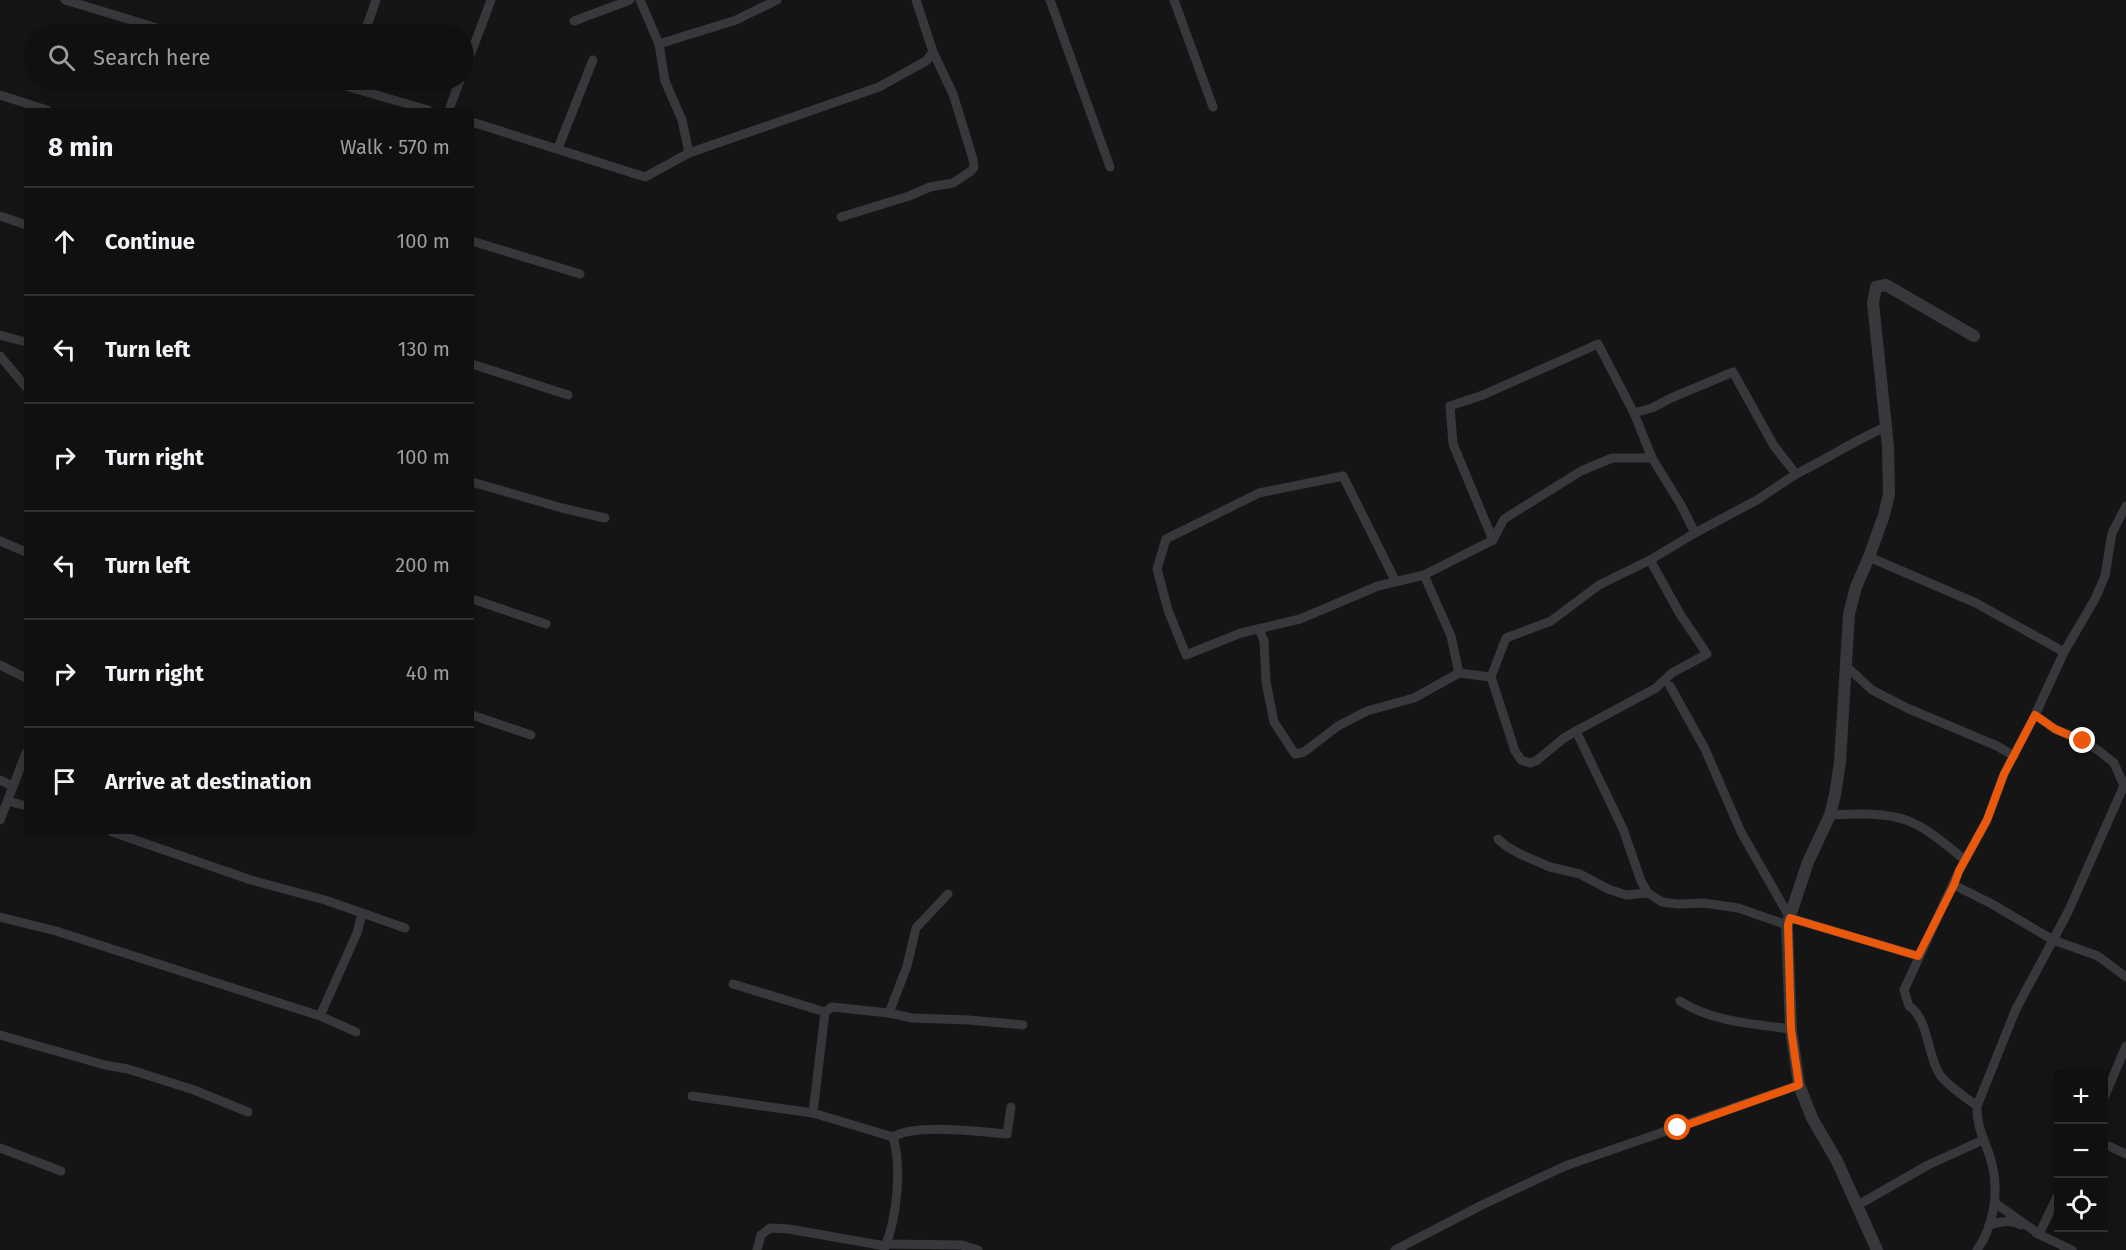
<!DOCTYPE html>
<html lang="en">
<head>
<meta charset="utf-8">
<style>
	:root { --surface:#101010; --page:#1e1e1e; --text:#f1f3f6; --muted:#9c9d9f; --line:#303030 }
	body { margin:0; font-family:"Fira Sans",sans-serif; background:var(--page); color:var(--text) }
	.controls { position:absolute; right:18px; bottom:18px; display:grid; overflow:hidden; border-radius:0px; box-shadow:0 3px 15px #0003 }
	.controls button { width:54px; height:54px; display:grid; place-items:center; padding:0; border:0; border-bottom:2px solid var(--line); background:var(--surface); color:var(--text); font:30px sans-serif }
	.stop { position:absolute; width:18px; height:18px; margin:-14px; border:4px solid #ea580c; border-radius:50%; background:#fff }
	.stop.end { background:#ea580c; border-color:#fff; box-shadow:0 2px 6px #0008 }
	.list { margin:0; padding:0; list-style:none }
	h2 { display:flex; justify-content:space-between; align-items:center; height:78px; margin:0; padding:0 24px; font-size:26px }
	h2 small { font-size:20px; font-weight:400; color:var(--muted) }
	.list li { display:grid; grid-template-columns:39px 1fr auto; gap:18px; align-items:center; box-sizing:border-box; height:108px; padding:0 24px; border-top:2px solid var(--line) }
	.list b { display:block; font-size:22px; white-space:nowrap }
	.list em { font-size:20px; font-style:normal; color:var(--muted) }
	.icon { flex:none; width:33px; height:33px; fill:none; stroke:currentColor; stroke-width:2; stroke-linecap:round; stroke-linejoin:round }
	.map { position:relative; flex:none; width:2126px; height:1250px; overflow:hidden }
	.search { position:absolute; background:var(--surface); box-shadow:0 3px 15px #0003; left:24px; top:24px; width:450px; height:66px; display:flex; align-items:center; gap:15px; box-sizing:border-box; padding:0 21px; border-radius:33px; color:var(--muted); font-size:22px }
	.panel { position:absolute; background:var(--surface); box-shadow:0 3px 15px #0003; left:24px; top:108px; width:450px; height:726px; border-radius:0px }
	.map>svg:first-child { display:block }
</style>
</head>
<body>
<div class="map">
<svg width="2126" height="1250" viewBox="0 0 2126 1250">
	<rect width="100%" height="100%" fill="#151516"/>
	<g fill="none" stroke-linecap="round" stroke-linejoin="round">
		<g stroke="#36383b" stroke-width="9">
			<polyline points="65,0 177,34"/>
			<polyline points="640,0 659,44"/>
			<polyline points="1050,0 1110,167"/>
			<polyline points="1174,0 1213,107"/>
			<polyline points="574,21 630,0"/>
			<polyline points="364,34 376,0"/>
			<polyline points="464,72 491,0"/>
			<polyline points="325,80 428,110"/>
			<polyline points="0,95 47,110"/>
			<polyline points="449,110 460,80"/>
			<polyline points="472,122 645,177 689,153 879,87 926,61 933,52 916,0"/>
			<polyline points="558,148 593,60"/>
			<polyline points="689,153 682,120 665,81 659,44 736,20 777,0"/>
			<polyline points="0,216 26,225"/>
			<polyline points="841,217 909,196 930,187 953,183 971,171 974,167 973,159 953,94 933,52"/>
			<polyline points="472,241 580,274"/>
			<polyline points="0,335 26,342"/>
			<polyline points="0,356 26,387"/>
			<polyline points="472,364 568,395"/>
			<path d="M 1796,474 C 1827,459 1855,440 1886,427"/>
			<polyline points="472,482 562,508 605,518"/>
			<polyline points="1695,533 1757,500 1796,474 1774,446 1733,372 1671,398 1652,408 1634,413 1652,458 1612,458 1581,471 1504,519 1493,540 1424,575 1451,636 1459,673 1491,677 1515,751 1521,760 1530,763 1536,761 1564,738 1576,731 1623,829 1641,881 1648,893 1662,902 1678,904 1704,903 1738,908 1787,925"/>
			<polyline points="1493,540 1453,444 1450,406 1483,395 1598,344 1634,413"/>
			<polyline points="0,541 26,552"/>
			<polyline points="1869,557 1976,603 2064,652"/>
			<polyline points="1396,582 1343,476 1259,493 1166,539 1157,569 1168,610 1186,655 1241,633 1300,619 1378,586 1424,575"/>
			<polyline points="472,599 546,624"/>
			<polyline points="1259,629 1264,641 1266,682 1274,722 1295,754 1304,752 1338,726 1367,711 1414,698 1459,673"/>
			<polyline points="0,665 26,678"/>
			<polyline points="1846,666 1872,690 1907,708 1997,746 2014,756"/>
			<polyline points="1491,677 1506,638 1551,621 1599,585 1650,560"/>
			<polyline points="1670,686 1705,749 1741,832 1790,918 1918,956"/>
			<polyline points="472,715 531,735"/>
			<polyline points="2035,715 2055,729 2083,741 2099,751 2114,763 2124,786"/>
			<polyline points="1576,731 1656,688 1672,673 1707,654 1680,614 1650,560 1695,533 1681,505 1652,458"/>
			<polyline points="0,780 13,786"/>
			<polyline points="8,801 26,806"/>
			<path d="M 1830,815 C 1854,814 1884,812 1906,820 C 1928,828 1946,845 1965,860"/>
			<polyline points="0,820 26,753"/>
			<polyline points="112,832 251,880 325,900 405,928"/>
			<polyline points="1498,839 1506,846 1520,854 1550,867 1580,874 1608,889 1626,895 1648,893"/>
			<polyline points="1954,885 1992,904 2053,940 2098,956 2126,977"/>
			<polyline points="0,917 56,931 320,1016 356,1032"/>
			<polyline points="733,984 825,1012"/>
			<path d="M 1680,1001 C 1712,1022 1754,1024 1791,1029"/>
			<polyline points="889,1013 907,966 916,928 948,894"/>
			<polyline points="320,1016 357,933 362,914"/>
			<polyline points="0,1035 105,1065 128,1069 194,1090 248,1112"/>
			<polyline points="692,1096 813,1113 893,1137"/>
			<polyline points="2104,1098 2126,1046"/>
			<path d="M 1977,1106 C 1965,1097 1949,1087 1940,1075 C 1927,1056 1929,1019 1909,1006 L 1904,990 L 1959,871 L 1987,820 L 2004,774 L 2035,715 L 2064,652 L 2095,599 L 2105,576 L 2112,533 L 2126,506"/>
			<polyline points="813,1113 825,1012 832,1007 889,1013 912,1018 969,1020 1023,1025"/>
			<path d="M 893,1137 C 916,1123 979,1132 1007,1134 L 1011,1107"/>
			<polyline points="2104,1144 2126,1154"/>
			<polyline points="0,1148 61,1171"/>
			<polyline points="1995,1203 2039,1234 2058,1195"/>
			<polyline points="1858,1205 1928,1165 1983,1140"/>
			<path d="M 1989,1225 C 2001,1222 2010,1219 2021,1225"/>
			<polyline points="2036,1233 2072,1250"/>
			<polyline points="886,1244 962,1245 978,1250"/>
			<path d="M 885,1246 C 897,1219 902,1166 893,1137"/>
			<polyline points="757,1250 761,1235 770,1228 789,1229 885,1246 884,1250"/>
			<polyline points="1395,1250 1484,1204 1565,1166 1799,1085"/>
			<path d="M 1977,1250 C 1994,1226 1999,1192 1992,1164 C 1987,1143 1976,1129 1977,1106 L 2016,1009 L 2068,912 L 2126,781"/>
		</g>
		<polyline stroke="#36383b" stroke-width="12" points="1877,1250 1837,1161 1812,1118 1799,1085 1791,1029 1787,925 1808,862 1830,815 1835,795 1840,762 1849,614 1856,587 1869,557 1884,515 1889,494 1888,446 1873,303 1876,287 1886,285 1974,336"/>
	</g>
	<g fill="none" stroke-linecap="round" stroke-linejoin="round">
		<polyline stroke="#ea580c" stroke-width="8" points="1678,1128 1799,1085 1791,1029 1788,925 1790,918 1918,956 1954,885 1959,871 1987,820 2004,774 2035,715 2055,729 2083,741"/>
	</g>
</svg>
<div class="controls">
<button>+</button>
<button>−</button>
<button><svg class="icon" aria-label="locate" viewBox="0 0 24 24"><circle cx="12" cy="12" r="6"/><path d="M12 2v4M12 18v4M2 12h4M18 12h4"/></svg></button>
</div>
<div class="stop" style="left:1678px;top:1128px"></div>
<div class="stop end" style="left:2083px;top:741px"></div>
<div class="search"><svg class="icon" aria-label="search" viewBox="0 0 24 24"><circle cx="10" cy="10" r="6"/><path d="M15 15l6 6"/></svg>Search here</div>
<section class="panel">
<h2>8 min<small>Walk · 570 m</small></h2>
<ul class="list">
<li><svg class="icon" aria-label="ahead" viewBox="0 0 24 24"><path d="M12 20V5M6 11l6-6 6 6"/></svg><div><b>Continue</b></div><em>100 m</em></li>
<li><svg class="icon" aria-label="left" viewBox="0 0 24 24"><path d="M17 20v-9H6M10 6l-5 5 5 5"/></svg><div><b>Turn left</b></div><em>130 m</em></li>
<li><svg class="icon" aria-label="right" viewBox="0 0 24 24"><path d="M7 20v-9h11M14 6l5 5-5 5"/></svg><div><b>Turn right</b></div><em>100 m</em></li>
<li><svg class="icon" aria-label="left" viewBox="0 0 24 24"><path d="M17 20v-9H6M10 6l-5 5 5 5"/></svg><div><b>Turn left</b></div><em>200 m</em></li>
<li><svg class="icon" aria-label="right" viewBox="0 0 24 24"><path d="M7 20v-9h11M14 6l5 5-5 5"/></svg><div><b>Turn right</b></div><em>40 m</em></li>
<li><svg class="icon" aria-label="arrive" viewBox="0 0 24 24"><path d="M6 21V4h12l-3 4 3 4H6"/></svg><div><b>Arrive at destination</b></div></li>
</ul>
</section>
</div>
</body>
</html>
